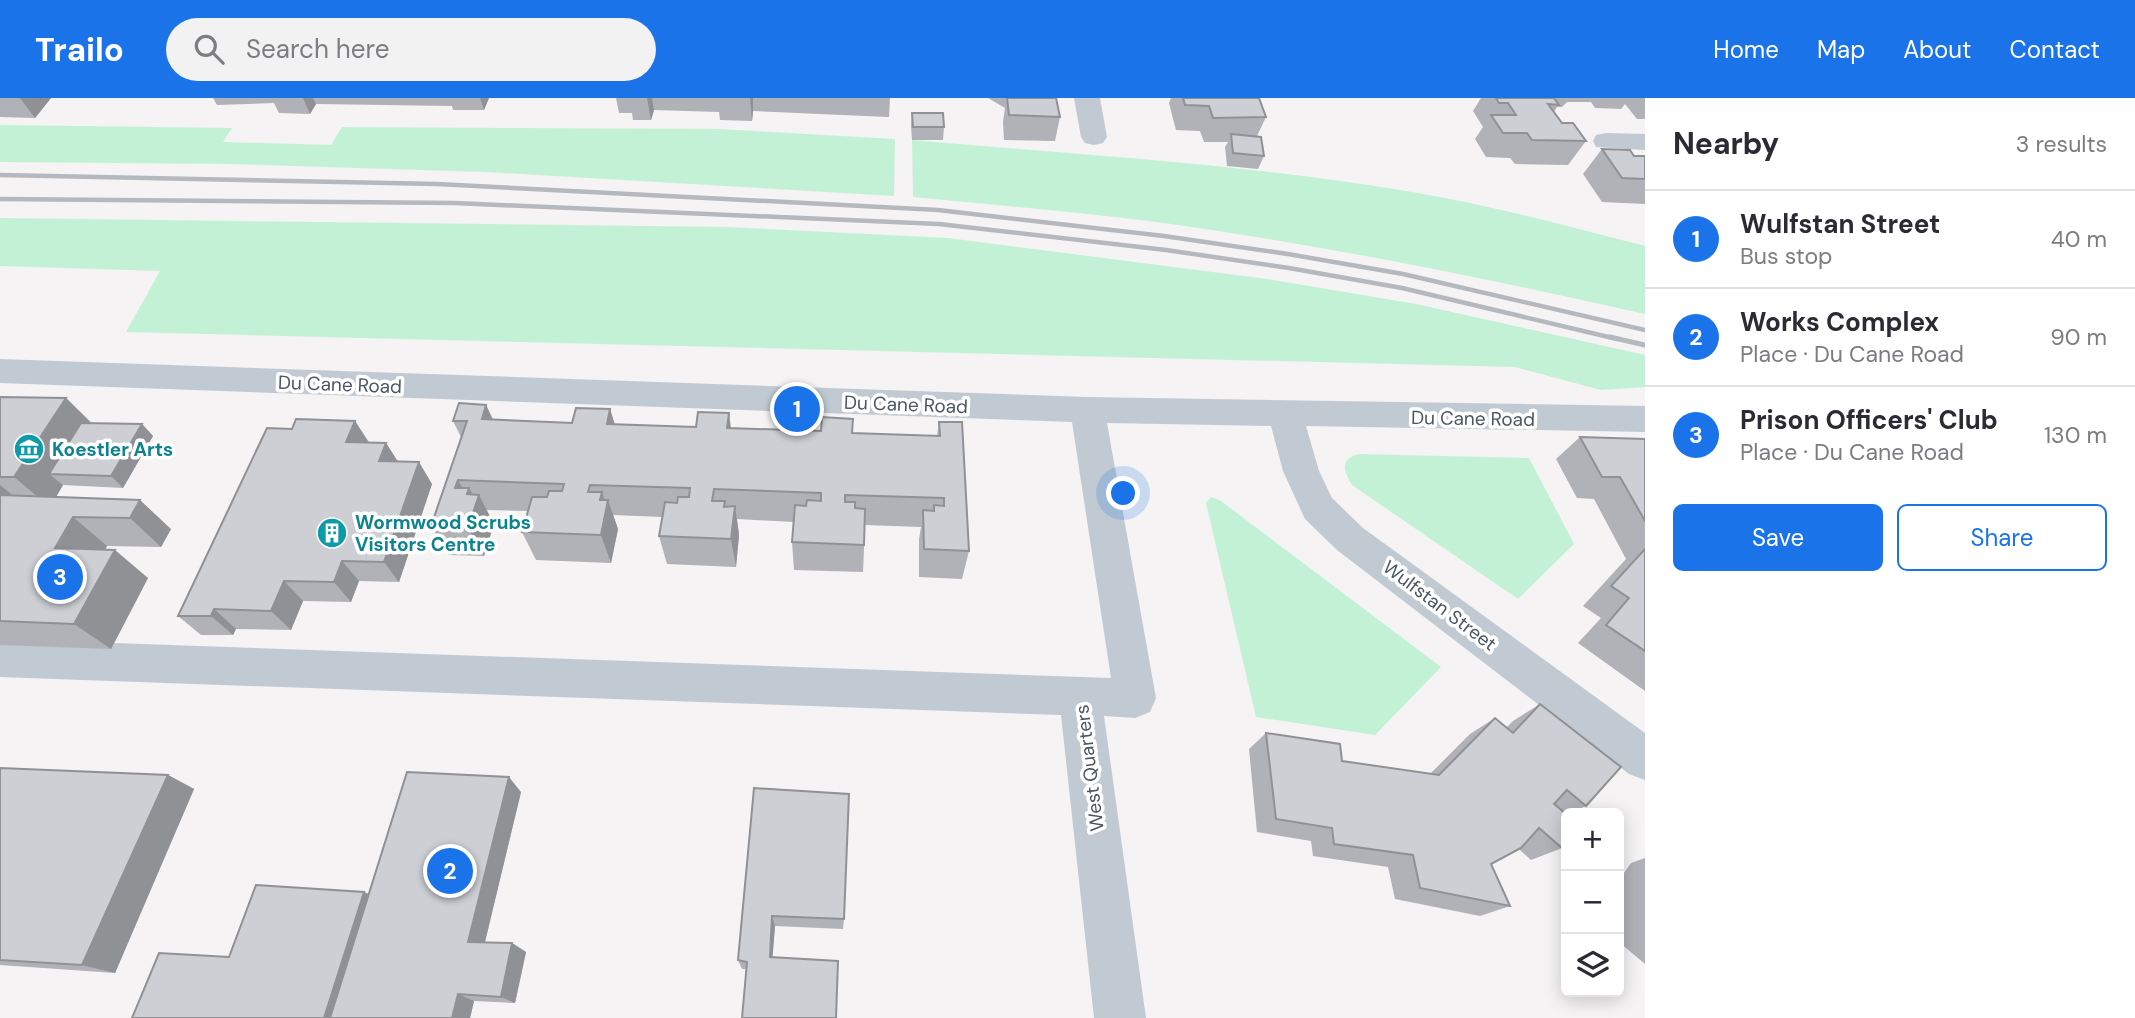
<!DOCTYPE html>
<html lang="en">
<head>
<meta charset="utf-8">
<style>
	:root { --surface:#fff; --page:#f2f2f3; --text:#2b2b33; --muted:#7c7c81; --line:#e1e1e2; --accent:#1a73e8 }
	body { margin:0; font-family:"DM Sans",sans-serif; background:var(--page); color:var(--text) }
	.controls { position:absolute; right:21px; bottom:21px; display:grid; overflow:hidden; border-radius:10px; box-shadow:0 4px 18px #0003 }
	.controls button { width:63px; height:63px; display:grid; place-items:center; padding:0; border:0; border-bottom:2px solid var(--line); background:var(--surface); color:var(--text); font:35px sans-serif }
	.you { position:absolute; left:1124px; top:396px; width:24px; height:24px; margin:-18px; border:5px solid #fff; border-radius:50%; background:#1a73e8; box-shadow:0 0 0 10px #1a73e833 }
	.badge { display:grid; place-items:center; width:46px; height:46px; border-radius:50%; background:var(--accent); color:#fff; font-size:23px; font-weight:700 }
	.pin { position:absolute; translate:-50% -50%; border:4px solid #fff; box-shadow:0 2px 7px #0006 }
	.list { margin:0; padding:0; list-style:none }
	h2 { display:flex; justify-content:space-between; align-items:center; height:91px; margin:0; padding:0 28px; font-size:30px }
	h2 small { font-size:23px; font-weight:400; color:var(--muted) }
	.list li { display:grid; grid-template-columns:46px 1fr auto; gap:21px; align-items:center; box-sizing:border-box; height:98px; padding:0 28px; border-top:2px solid var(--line) }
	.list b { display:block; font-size:26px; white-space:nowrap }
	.list p { margin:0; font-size:23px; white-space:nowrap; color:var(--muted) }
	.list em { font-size:23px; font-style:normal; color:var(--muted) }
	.actions { display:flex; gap:14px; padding:21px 28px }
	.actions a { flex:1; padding:16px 0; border:2px solid var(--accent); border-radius:10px; text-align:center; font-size:24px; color:var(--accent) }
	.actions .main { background:var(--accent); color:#fff }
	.icon { flex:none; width:38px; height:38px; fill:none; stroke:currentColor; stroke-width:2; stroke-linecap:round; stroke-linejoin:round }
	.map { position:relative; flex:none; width:1645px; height:920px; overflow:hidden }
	header { display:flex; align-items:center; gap:42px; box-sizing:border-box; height:98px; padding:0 35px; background:var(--accent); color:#fff }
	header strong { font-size:33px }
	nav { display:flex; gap:38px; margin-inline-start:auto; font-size:24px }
	.search { width:490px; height:63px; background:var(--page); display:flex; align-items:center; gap:18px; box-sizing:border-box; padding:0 24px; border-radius:38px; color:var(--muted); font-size:26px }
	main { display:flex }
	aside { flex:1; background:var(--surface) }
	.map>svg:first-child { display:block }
</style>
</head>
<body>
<header>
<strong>Trailo</strong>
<div class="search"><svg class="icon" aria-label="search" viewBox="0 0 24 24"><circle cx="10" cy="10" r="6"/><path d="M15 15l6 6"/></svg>Search here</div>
<nav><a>Home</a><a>Map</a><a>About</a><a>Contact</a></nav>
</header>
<main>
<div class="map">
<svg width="1645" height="920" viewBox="0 0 1645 920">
	<rect width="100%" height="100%" fill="#f5f3f3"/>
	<g fill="#c3f1d5">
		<polygon points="0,27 232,30 223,44 331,47 342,29 718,31 895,41 894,98 485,74 232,66 0,64"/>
		<path d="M 912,42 C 1080,57 1251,66 1418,95 C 1494,108 1570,129 1645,148 L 1645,216 C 1503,184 1362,155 1218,133 C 1117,117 1015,109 913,99 Z"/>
		<polygon points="0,120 728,129 948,140 1267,181 1416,206 1645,257 1645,289 1601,292 1515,269 126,234 160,173 0,168"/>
		<path d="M 1359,356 L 1529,360 L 1574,446 L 1518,501 L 1352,387 C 1343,373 1340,360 1359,356 Z"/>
		<polygon points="1211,399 1221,403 1441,569 1375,637 1256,619 1206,405"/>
	</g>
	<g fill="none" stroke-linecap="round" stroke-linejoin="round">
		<g fill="#c1cad2" fill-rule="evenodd">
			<polygon points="1074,0 1100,0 1107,39 1103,45 1094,47 1085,45 1081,39"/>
			<polygon points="1606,35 1645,36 1645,52 1596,49 1593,43 1596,37"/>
			<polygon points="0,261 1087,299 1645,308 1645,334 1306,328 1319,373 1332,400 1363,430 1645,635 1645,682 1629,676 1337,452 1305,421 1283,373 1271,328 1107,325 1156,600 1150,614 1135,620 1104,618 1146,920 1094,920 1061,617 0,579 0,541 1111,580 1072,324 0,285"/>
		</g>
		<g stroke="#b5b8bd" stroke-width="4.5">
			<polyline points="0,77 437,86 938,112 1164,138 1288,156 1403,176 1645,232"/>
			<polyline points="0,101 455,105 939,126 1166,152 1289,170 1402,190 1617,241"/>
		</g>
		<polyline stroke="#b5b8bd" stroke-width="5" points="1610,239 1645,247"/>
	</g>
	<g fill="#b0b2b7">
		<polygon points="0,0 51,0 35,20 0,19"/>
		<polygon points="213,0 489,0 484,12 453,12 452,8 316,6 310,16 279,15 274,5 217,7"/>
		<polygon points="616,0 890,0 889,19 753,13 752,23 720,22 719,14 654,12 651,22 633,22 632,15 619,15"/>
		<polygon points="988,0 1056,0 1060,19 1055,43 1004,42 1003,24 1005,10"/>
		<polygon points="1171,0 1259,0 1266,19 1257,38 1264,58 1258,71 1227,68 1225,49 1228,44 1204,44 1200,33 1176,32 1169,5"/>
		<polygon points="1481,0 1645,0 1645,21 1637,21 1625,6 1621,11 1595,10 1591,4 1567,4 1562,9 1557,9 1554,14 1562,25 1586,43 1568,67 1515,66 1510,60 1486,59 1475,41 1483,29 1473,13"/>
		<polygon points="912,15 944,29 943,42 912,42 911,28"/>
		<polygon points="1602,51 1634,58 1645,58 1645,106 1602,104 1583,76"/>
		<polygon points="0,299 66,300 92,325 142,326 153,338 123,390 63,387 56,399 171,431 161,449 107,448 105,452 148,480 111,551 0,547"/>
		<polygon points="486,307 493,321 572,325 610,311 615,326 937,338 939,324 969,453 962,481 919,479 919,441 921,429 865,427 863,474 794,472 792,444 794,424 737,421 739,437 736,469 667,466 659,438 662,419 613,417 618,431 611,465 536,462 522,434 528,413 486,412 494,426 484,458 449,457 431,428 461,339 453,323"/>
		<polygon points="355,323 369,344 386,345 398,364 432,386 399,484 359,483 351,504 303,503 291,532 236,531 233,537 201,537 178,518"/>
		<polygon points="1580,339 1645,341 1645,593 1578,545 1601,520 1583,508 1626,461 1594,401 1577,400 1556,361"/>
		<polygon points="1540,606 1586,708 1570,715 1566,715 1562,750 1531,762 1519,751 1491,766 1510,808 1480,818 1395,801 1388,769 1313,758 1311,743 1257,734 1249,651 1266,635 1342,663 1430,676 1470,636 1495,620 1507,629 1513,623"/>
		<polygon points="0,670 168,677 194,691 115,875 0,867"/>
		<polygon points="754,690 844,821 843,831 775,828 772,859 747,871 742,871 738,862"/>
		<polygon points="521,694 485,844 512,845 526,854 515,905 474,903 470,920 132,920 229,859 364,794 369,796"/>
		<polygon points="1645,760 1645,866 1619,844 1619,826 1621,823 1619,821 1619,799 1622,795 1619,792 1619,782 1631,765"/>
	</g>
	<g fill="#909195">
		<polygon points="20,0 51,0 35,20"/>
		<polygon points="303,0 313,0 316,6 310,16"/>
		<polygon points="480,0 489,0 484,12"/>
		<polygon points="647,0 652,0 654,12 651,22"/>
		<polygon points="750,0 753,0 753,13 752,23"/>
		<polygon points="66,300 97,331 49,376 63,387 50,409 14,379"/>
		<polygon points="486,307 500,338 482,321"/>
		<polygon points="610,311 619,342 607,326"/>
		<polygon points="729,315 733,346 727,330"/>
		<polygon points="355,323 369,345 346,344"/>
		<polygon points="142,326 153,338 123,390 111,378"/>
		<polygon points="386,345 400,367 379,363"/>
		<polygon points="419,364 432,386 399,484 384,464"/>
		<polygon points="458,382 474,411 467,396 469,390 477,404 479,397 494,426 484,458 468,430 455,390"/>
		<polygon points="0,387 26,408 0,414"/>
		<polygon points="602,394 607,410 608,402 618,431 611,465 601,437 600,402"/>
		<polygon points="140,402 171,431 161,449 130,420"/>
		<polygon points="735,408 739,437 736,469 731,441"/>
		<polygon points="73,419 107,448 91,478 55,450"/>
		<polygon points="115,452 148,480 111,551 74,526"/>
		<polygon points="342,463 359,483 351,504 334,484"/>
		<polygon points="284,483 303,503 291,532 271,513"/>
		<polygon points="214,511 236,531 233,537 211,518"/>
		<polygon points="168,677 194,691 115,875 82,867"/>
		<polygon points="509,679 521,694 483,852 468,844"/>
		<polygon points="364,794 384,804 349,920 324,920"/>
		<polygon points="772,818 775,828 772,867 770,859"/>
		<polygon points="512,845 526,854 515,905 501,899"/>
		<polygon points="458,896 474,903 470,920 452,920"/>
	</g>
	<g fill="#cdcfd5" stroke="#909195" stroke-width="2">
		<polygon points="1007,0 1056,0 1060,19 1009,17"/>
		<polygon points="1183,0 1259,0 1266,19 1213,20 1209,8 1185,7"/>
		<polygon points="1496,0 1554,0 1559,7 1548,6 1562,25 1573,25 1586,43 1532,42 1527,35 1503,35 1491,17 1516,17 1508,5 1499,5"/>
		<polygon points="912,15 943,15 944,29 913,29"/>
		<polygon points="1231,36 1261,39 1264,58 1233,55"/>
		<polygon points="1602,51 1630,52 1634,58 1645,58 1645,81 1622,80"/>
		<polygon points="0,299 66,300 14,379 0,379"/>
		<polygon points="459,305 486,307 482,321 572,325 576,310 610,311 607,326 696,329 698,314 729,315 727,330 821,333 822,319 853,321 852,335 940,338 939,324 962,324 969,453 924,451 923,412 934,413 934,407 944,408 944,400 845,397 845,404 855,404 855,410 865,411 864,447 792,444 795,407 806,408 807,402 821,403 821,395 714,391 712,403 725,403 724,409 735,408 731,441 659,438 665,404 677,405 678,399 689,399 690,390 590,387 588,394 602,394 600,402 608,402 601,437 522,434 532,399 547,399 549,393 562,393 564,386 458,382 455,390 469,390 467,396 479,397 468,430 431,428 467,323 453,323"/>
		<polygon points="296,321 355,323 346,344 386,345 379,363 419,364 384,464 342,463 334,484 284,483 271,513 214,511 211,518 178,518 267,330 292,331"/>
		<polygon points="81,325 142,326 111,378 49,376"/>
		<polygon points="1580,339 1645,341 1645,423 1620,379 1602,379"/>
		<polygon points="0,397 140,402 130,420 73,419 55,450 115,452 74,526 0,523"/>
		<polygon points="1645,451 1645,553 1606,527 1629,500 1611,488"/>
		<polygon points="1540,606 1621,669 1586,708 1567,692 1554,706 1566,716 1566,744 1562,750 1539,730 1521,750 1491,766 1510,808 1420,790 1413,757 1334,746 1332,730 1276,721 1266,635 1340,646 1342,663 1439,677 1495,620 1513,635"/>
		<polygon points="0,670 168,677 82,867 0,862"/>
		<polygon points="407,674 509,679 468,844 512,845 501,899 458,896 452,920 330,920"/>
		<polygon points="754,690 849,696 844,821 772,818 770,859 838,863 836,920 742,920 747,864 738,862"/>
		<polygon points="256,787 364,794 324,920 132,920 159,855 229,859"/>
	</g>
	<defs>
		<g id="museum-disc" transform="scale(1.575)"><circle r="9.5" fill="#0f9aa8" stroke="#fff"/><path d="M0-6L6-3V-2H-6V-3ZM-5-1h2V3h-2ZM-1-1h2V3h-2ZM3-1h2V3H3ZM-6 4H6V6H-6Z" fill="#fff"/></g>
		<g id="building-disc" transform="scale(1.575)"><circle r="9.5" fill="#0f9aa8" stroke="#fff"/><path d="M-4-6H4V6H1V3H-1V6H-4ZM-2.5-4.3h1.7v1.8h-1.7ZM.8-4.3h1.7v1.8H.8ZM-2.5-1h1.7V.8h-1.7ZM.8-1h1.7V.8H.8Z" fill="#fff"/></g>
	</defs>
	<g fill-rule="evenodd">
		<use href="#museum-disc" x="29" y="351"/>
		<use href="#building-disc" x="332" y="435"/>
	</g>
	<g text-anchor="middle" stroke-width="7" stroke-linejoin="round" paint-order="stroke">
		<g font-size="19" fill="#4a5661" stroke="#fff">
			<text transform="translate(340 286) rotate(2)" y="7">Du Cane Road</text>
			<text transform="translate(906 306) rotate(2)" y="7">Du Cane Road</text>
			<text transform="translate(1473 320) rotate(1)" y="7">Du Cane Road</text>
			<text transform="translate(1440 507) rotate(37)" y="7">Wulfstan Street</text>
			<text transform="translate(1089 670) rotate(-97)" y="7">West Quarters</text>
		</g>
		<g font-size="19" font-weight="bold" fill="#0d838f" stroke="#fff" text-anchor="start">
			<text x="52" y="358">Koestler Arts</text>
			<text x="355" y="431">Wormwood Scrubs<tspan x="355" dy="22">Visitors Centre</tspan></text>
		</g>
	</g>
</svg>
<div class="controls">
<button>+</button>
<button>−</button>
<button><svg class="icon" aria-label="layers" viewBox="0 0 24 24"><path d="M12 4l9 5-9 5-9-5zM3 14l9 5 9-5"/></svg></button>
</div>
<div class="you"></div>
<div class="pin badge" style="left:797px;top:311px">1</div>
<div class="pin badge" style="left:450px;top:773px">2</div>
<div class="pin badge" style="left:60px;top:479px">3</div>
</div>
<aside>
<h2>Nearby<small>3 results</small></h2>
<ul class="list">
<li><span class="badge">1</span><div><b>Wulfstan Street</b><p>Bus stop</p></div><em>40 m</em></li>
<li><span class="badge">2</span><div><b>Works Complex</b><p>Place · Du Cane Road</p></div><em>90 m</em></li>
<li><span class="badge">3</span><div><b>Prison Officers' Club</b><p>Place · Du Cane Road</p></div><em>130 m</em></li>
</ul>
<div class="actions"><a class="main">Save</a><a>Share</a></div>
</aside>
</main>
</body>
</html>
